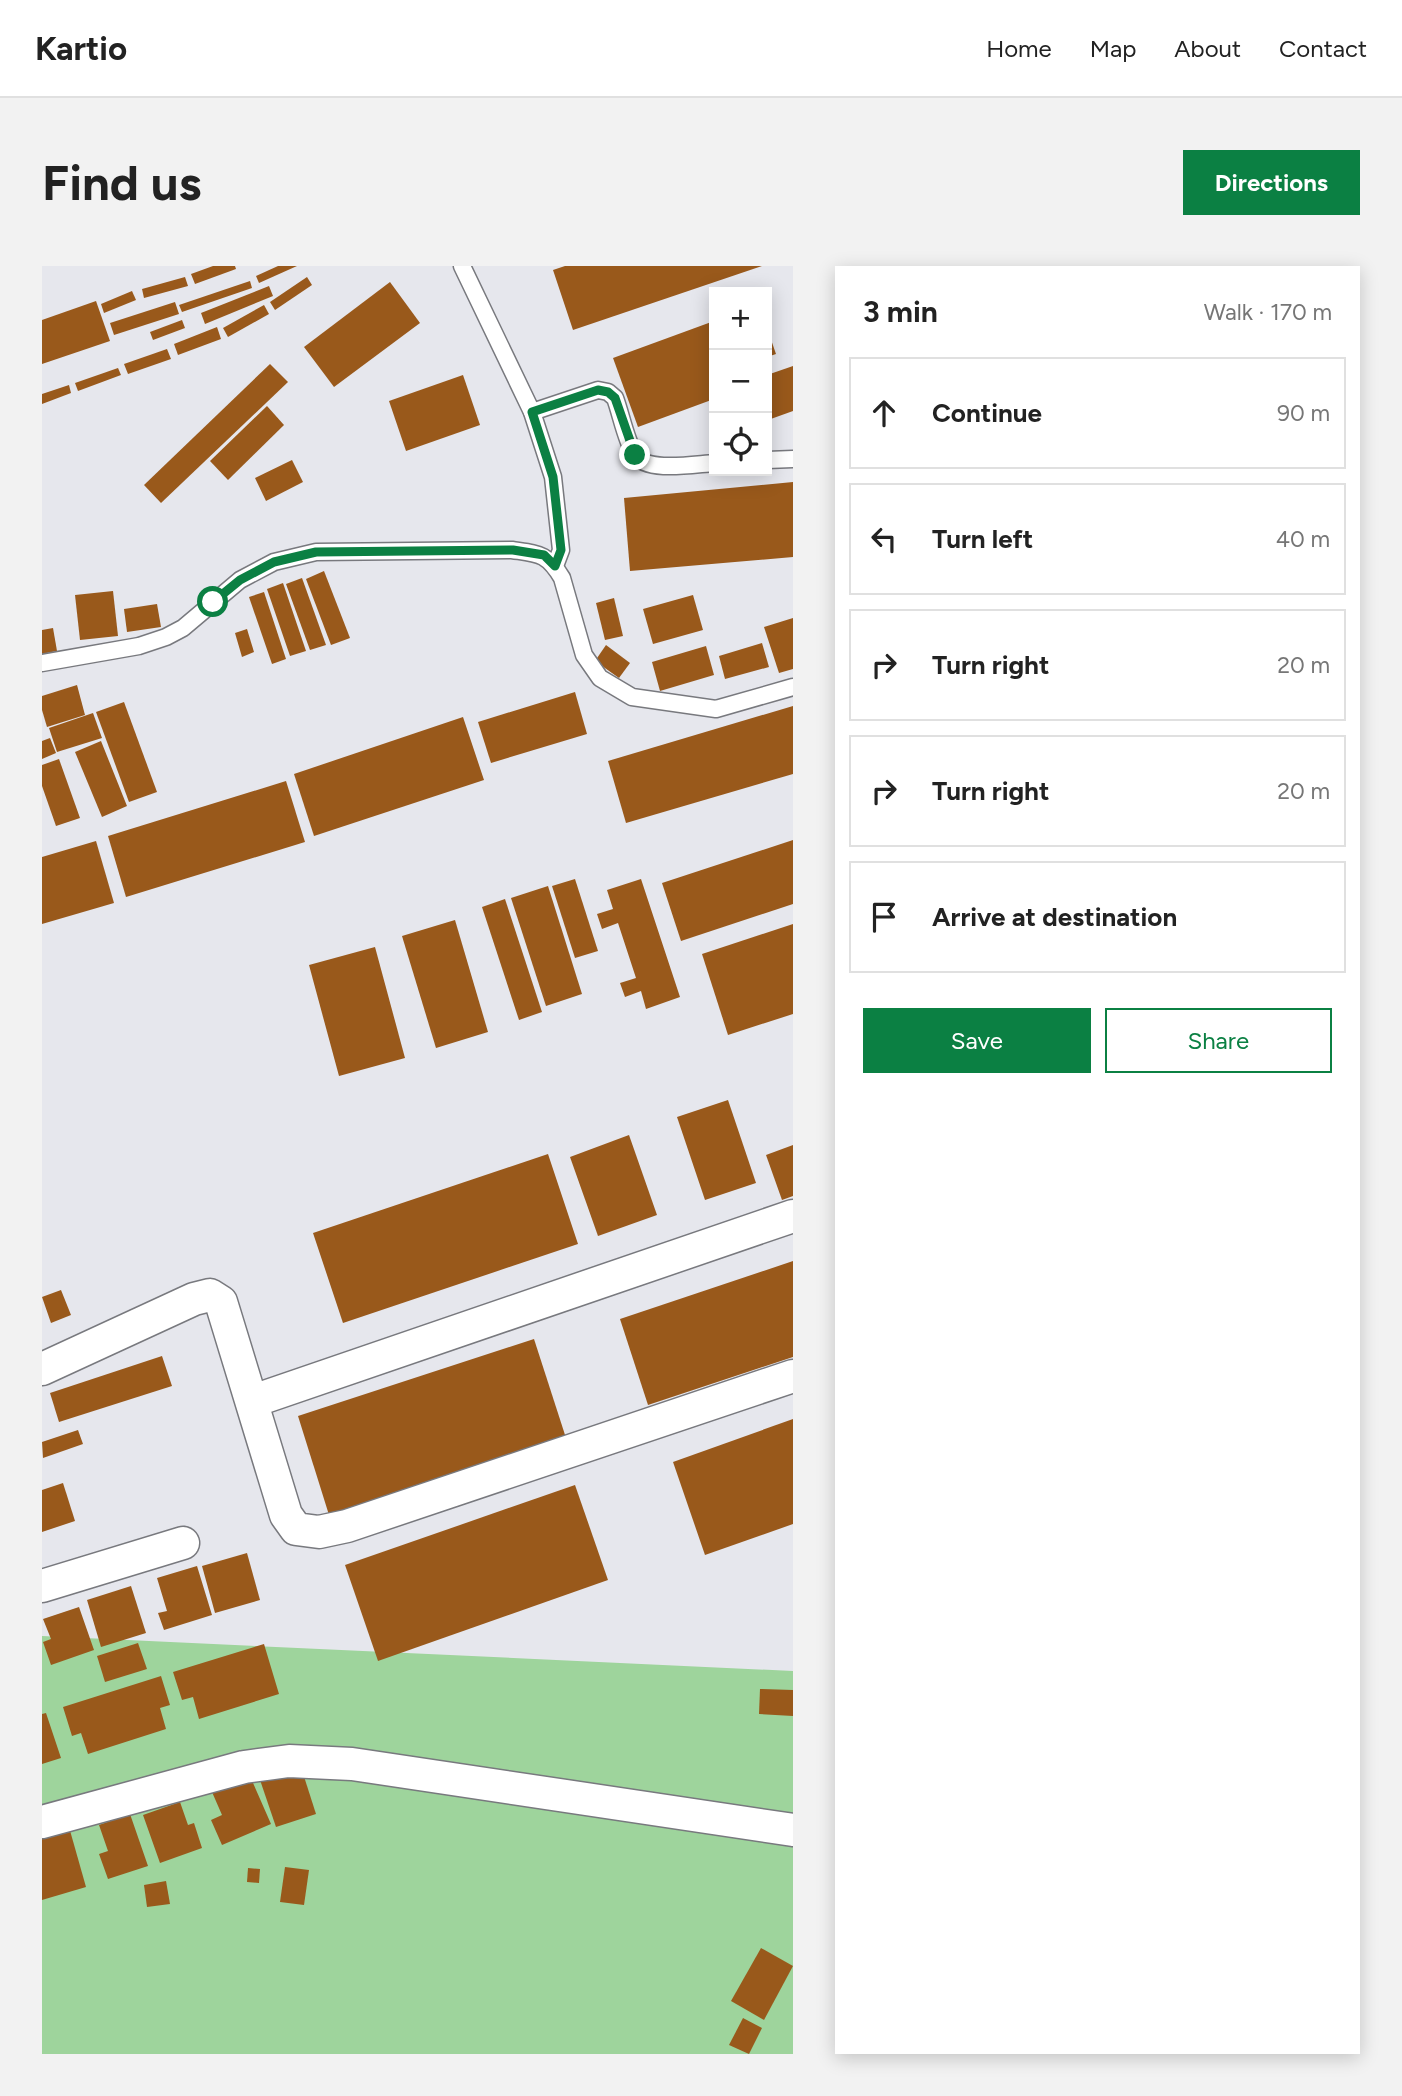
<!DOCTYPE html>
<html lang="en">
<head>
<meta charset="utf-8">
<style>
	:root { --surface:#fff; --page:#f2f2f2; --text:#222; --muted:#767676; --line:#e0e0e0; --accent:#0b8043 }
	body { margin:0; font-family:Figtree,sans-serif; background:var(--page); color:var(--text) }
	.controls { position:absolute; right:21px; top:21px; display:grid; overflow:hidden; border-radius:0px; box-shadow:0 4px 18px #0003 }
	.controls button { width:63px; height:63px; display:grid; place-items:center; padding:0; border:0; border-bottom:2px solid var(--line); background:var(--surface); color:var(--text); font:35px sans-serif }
	.stop { position:absolute; width:21px; height:21px; margin:-16px; border:5px solid #0b8043; border-radius:50%; background:#fff }
	.stop.end { background:#0b8043; border-color:#fff; box-shadow:0 2px 7px #0008 }
	.list { margin:0; padding:0; list-style:none }
	h2 { display:flex; justify-content:space-between; align-items:center; height:91px; margin:0; padding:0 28px; font-size:30px }
	h2 small { font-size:23px; font-weight:400; color:var(--muted) }
	.list li { display:grid; grid-template-columns:46px 1fr auto; gap:21px; align-items:center; box-sizing:border-box; height:112px; margin:0 14px 14px; padding:0 14px; border:2px solid var(--line); border-radius:0px }
	.list b { display:block; font-size:26px; white-space:nowrap }
	.list em { font-size:23px; font-style:normal; color:var(--muted) }
	.actions { display:flex; gap:14px; padding:21px 28px }
	.actions a { flex:1; padding:16px 0; border:2px solid var(--accent); border-radius:0px; text-align:center; font-size:24px; color:var(--accent) }
	.actions .main { background:var(--accent); color:#fff }
	.icon { flex:none; width:38px; height:38px; fill:none; stroke:currentColor; stroke-width:2; stroke-linecap:round; stroke-linejoin:round }
	.map { position:relative; flex:none; width:751px; height:1788px; overflow:hidden; border-radius:0px }
	header { display:flex; align-items:center; gap:42px; box-sizing:border-box; height:98px; padding:0 35px; background:var(--surface); border-bottom:2px solid var(--line) }
	header strong { font-size:33px }
	nav { display:flex; gap:38px; margin-inline-start:auto; font-size:24px }
	.intro { display:flex; align-items:center; justify-content:space-between; box-sizing:border-box; height:168px; padding:0 42px }
	h1 { margin:0; font-size:49px }
	.button { padding:18px 32px; border-radius:0px; background:var(--accent); color:#fff; font-size:24px; font-weight:700 }
	main { display:flex; gap:42px; padding:0 42px }
	aside { flex:1; background:var(--surface); border-radius:0px; box-shadow:0 4px 18px #0003 }
	.map>svg:first-child { display:block }
</style>
</head>
<body>
<header>
<strong>Kartio</strong>
<nav><a>Home</a><a>Map</a><a>About</a><a>Contact</a></nav>
</header>
<div class="intro"><h1>Find us</h1><a class="button">Directions</a></div>
<main>
<div class="map">
<svg width="751" height="1788" viewBox="0 0 751 1788">
	<rect width="100%" height="100%" fill="#e6e7ed"/>
	<polygon fill="#9ed49c" points="0,1370 751,1405 751,1788 0,1788"/>
	<g fill="#99591b">
		<polygon points="171,0 193,0 194,3 153,18 149,8"/>
		<polygon points="236,0 255,0 217,17 214,10"/>
		<polygon points="523,0 720,0 531,64 511,4"/>
		<polygon points="143,11 146,20 102,32 100,23"/>
		<polygon points="265,11 270,19 233,44 228,36"/>
		<polygon points="208,15 210,22 140,46 137,39"/>
		<polygon points="348,16 378,57 292,121 262,81"/>
		<polygon points="227,20 231,30 163,58 159,47"/>
		<polygon points="90,25 94,34 62,47 59,38"/>
		<polygon points="54,35 68,75 0,98 0,54"/>
		<polygon points="133,36 137,48 72,69 68,57"/>
		<polygon points="222,39 227,48 186,71 181,62"/>
		<polygon points="140,54 143,62 111,74 108,66"/>
		<polygon points="672,55 672,133 596,161 571,92"/>
		<polygon points="175,61 179,73 136,89 132,78"/>
		<polygon points="725,62 734,88 725,91"/>
		<polygon points="125,83 129,93 86,108 82,98"/>
		<polygon points="228,98 246,116 119,237 102,219"/>
		<polygon points="751,100 751,145 726,154 725,109"/>
		<polygon points="76,102 79,109 36,125 33,117"/>
		<polygon points="421,109 438,159 364,185 347,135"/>
		<polygon points="27,119 29,127 0,138 0,128"/>
		<polygon points="225,140 242,159 186,214 168,195"/>
		<polygon points="250,194 261,216 224,235 213,212"/>
		<polygon points="751,216 751,291 588,305 582,232"/>
		<polygon points="282,305 308,372 289,379 264,313"/>
		<polygon points="260,312 284,379 268,384 244,318"/>
		<polygon points="241,317 264,385 248,390 225,323"/>
		<polygon points="71,325 76,370 38,374 33,329"/>
		<polygon points="222,326 244,393 230,398 207,331"/>
		<polygon points="651,329 661,364 611,378 601,343"/>
		<polygon points="572,332 581,370 563,374 554,337"/>
		<polygon points="115,338 119,361 85,366 82,343"/>
		<polygon points="751,352 751,403 737,407 722,361"/>
		<polygon points="11,362 15,385 0,388 0,364"/>
		<polygon points="205,363 212,386 200,391 193,367"/>
		<polygon points="720,377 727,401 683,413 677,390"/>
		<polygon points="564,379 588,397 577,412 553,395"/>
		<polygon points="664,380 672,409 618,425 610,396"/>
		<polygon points="35,419 43,449 5,461 0,444 0,430"/>
		<polygon points="533,426 545,468 449,497 436,456"/>
		<polygon points="82,436 115,526 87,536 54,446"/>
		<polygon points="751,440 751,508 584,557 566,495"/>
		<polygon points="51,447 60,472 15,486 7,462"/>
		<polygon points="421,451 442,514 272,570 252,508"/>
		<polygon points="8,472 14,487 0,493 0,475"/>
		<polygon points="59,475 85,540 60,551 33,486"/>
		<polygon points="17,493 38,552 14,560 0,520 0,499"/>
		<polygon points="244,515 263,576 84,631 66,570"/>
		<polygon points="751,574 751,638 639,675 620,617"/>
		<polygon points="54,575 72,637 0,658 0,591"/>
		<polygon points="533,613 556,685 533,692 510,620"/>
		<polygon points="599,613 638,731 604,743 599,725 583,731 578,717 594,712 576,657 560,663 555,648 571,643 565,624"/>
		<polygon points="506,620 540,728 504,740 469,632"/>
		<polygon points="463,633 500,746 477,754 440,641"/>
		<polygon points="413,654 446,766 394,782 360,670"/>
		<polygon points="751,658 751,748 686,769 660,688"/>
		<polygon points="333,681 363,792 297,810 267,699"/>
		<polygon points="686,834 714,917 663,934 635,851"/>
		<polygon points="587,869 615,949 556,970 528,891"/>
		<polygon points="751,879 751,930 740,934 724,889"/>
		<polygon points="506,888 536,978 301,1057 271,967"/>
		<polygon points="751,995 751,1091 606,1139 578,1053"/>
		<polygon points="19,1024 29,1049 9,1057 0,1031"/>
		<polygon points="492,1073 524,1172 287,1249 256,1150"/>
		<polygon points="120,1090 130,1120 17,1156 8,1127"/>
		<polygon points="751,1153 751,1258 663,1289 631,1196"/>
		<polygon points="36,1164 41,1178 1,1192 0,1176"/>
		<polygon points="21,1217 33,1255 0,1266 0,1224"/>
		<polygon points="533,1219 566,1314 336,1395 303,1299"/>
		<polygon points="205,1287 218,1334 173,1347 160,1300"/>
		<polygon points="155,1300 170,1349 122,1364 116,1347 125,1345 115,1312"/>
		<polygon points="89,1320 104,1367 59,1381 45,1334"/>
		<polygon points="37,1341 52,1384 9,1399 1,1376 9,1373 1,1353"/>
		<polygon points="96,1377 105,1403 63,1416 55,1390"/>
		<polygon points="222,1378 237,1428 157,1453 151,1431 140,1434 131,1406"/>
		<polygon points="119,1410 128,1439 118,1442 124,1463 46,1488 39,1467 30,1470 21,1441"/>
		<polygon points="718,1423 751,1424 751,1450 717,1448"/>
		<polygon points="4,1447 19,1492 0,1498 0,1448"/>
		<polygon points="258,1498 274,1548 234,1561 217,1511"/>
		<polygon points="208,1510 229,1558 180,1579 169,1554 180,1549 170,1526"/>
		<polygon points="138,1536 146,1559 152,1557 160,1582 118,1597 101,1549"/>
		<polygon points="88,1548 106,1600 66,1613 57,1588 66,1585 57,1559"/>
		<polygon points="27,1561 44,1621 0,1634 0,1569"/>
		<polygon points="243,1601 267,1604 262,1639 238,1636"/>
		<polygon points="206,1602 218,1603 217,1617 205,1616"/>
		<polygon points="124,1615 128,1638 105,1641 102,1619"/>
		<polygon points="719,1682 751,1700 722,1754 689,1735"/>
		<polygon points="701,1752 720,1762 707,1788 687,1779"/>
	</g>
	<g fill="none" stroke-linecap="round" stroke-linejoin="round">
		<g stroke="#78797e" stroke-width="19">
			<g id="service">
				<polyline points="420,0 490,146 511,211 519,284 513,300"/>
				<path d="M 490,146 L 556,124 L 566,126 L 573,132 C 579,148 584,175 593,189 C 605,207 653,198 672,197"/>
				<polyline points="725,194 751,193"/>
				<path d="M 0,397 L 97,380 L 124,371 L 141,362 L 198,314 L 232,296 L 274,286 L 470,284 C 497,288 505,287 520,312 L 542,389 L 558,412 L 590,431 L 674,443 L 751,421"/>
			</g>
		</g>
		<g stroke="#78797e" stroke-width="35">
			<g id="minor">
				<polyline points="0,1103 152,1033 168,1029 179,1036 244,1249 254,1263 277,1266 305,1260 751,1110"/>
				<polyline points="211,1135 751,950"/>
				<polyline points="0,1320 141,1277"/>
				<polyline points="0,1556 202,1501 247,1495 310,1498 751,1564"/>
			</g>
		</g>
		<use href="#service" stroke="#fff" stroke-width="16"/>
		<use href="#minor" stroke="#fff" stroke-width="32"/>
	</g>
	<g fill="none" stroke-linecap="round" stroke-linejoin="round">
		<polyline stroke="#0b8043" stroke-width="9" points="171,336 198,314 232,296 274,286 471,284 502,289 513,300 519,284 511,211 490,146 556,124 566,126 573,132 593,189"/>
	</g>
</svg>
<div class="controls">
<button>+</button>
<button>−</button>
<button><svg class="icon" aria-label="locate" viewBox="0 0 24 24"><circle cx="12" cy="12" r="6"/><path d="M12 2v4M12 18v4M2 12h4M18 12h4"/></svg></button>
</div>
<div class="stop" style="left:171px;top:336px"></div>
<div class="stop end" style="left:593px;top:189px"></div>
</div>
<aside>
<h2>3 min<small>Walk · 170 m</small></h2>
<ul class="list">
<li><svg class="icon" aria-label="ahead" viewBox="0 0 24 24"><path d="M12 20V5M6 11l6-6 6 6"/></svg><div><b>Continue</b></div><em>90 m</em></li>
<li><svg class="icon" aria-label="left" viewBox="0 0 24 24"><path d="M17 20v-9H6M10 6l-5 5 5 5"/></svg><div><b>Turn left</b></div><em>40 m</em></li>
<li><svg class="icon" aria-label="right" viewBox="0 0 24 24"><path d="M7 20v-9h11M14 6l5 5-5 5"/></svg><div><b>Turn right</b></div><em>20 m</em></li>
<li><svg class="icon" aria-label="right" viewBox="0 0 24 24"><path d="M7 20v-9h11M14 6l5 5-5 5"/></svg><div><b>Turn right</b></div><em>20 m</em></li>
<li><svg class="icon" aria-label="arrive" viewBox="0 0 24 24"><path d="M6 21V4h12l-3 4 3 4H6"/></svg><div><b>Arrive at destination</b></div></li>
</ul>
<div class="actions"><a class="main">Save</a><a>Share</a></div>
</aside>
</main>
</body>
</html>
